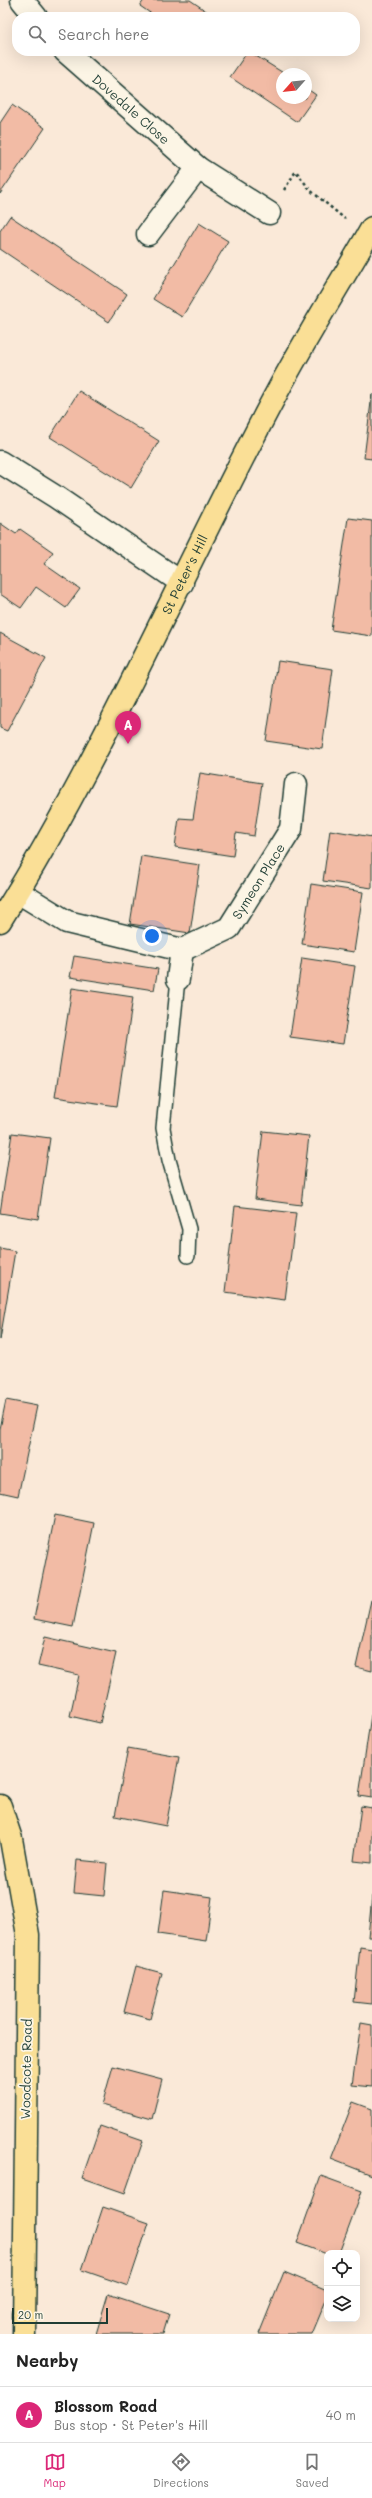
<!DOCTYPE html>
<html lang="en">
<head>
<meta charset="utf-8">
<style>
	:root { --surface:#fff; --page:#f6f6f6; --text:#222; --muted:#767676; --line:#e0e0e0; --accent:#db2777 }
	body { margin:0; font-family:Mali,sans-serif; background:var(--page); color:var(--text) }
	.controls { position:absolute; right:12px; bottom:12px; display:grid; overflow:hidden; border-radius:8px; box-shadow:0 4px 16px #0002 }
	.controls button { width:36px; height:36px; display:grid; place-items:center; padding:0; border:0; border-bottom:1px solid var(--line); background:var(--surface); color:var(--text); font:20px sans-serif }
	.compass { position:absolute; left:276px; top:68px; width:36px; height:36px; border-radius:50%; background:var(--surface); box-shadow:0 4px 16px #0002; rotate:243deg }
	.scale { position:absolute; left:12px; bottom:10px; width:96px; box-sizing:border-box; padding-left:4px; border:2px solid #1f3d34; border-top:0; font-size:11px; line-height:14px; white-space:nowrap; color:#1f3d34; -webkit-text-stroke:3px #fcf5e5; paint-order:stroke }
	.you { position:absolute; left:152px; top:936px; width:14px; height:14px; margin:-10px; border:3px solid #fff; border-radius:50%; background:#1a73e8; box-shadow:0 0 0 6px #1a73e833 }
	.badge { display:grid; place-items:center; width:26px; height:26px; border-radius:50%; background:var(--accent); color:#fff; font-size:13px; font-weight:700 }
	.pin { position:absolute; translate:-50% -33px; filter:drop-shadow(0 1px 2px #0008) }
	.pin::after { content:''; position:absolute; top:21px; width:14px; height:12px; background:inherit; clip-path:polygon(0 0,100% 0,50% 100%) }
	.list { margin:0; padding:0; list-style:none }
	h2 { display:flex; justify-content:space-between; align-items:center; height:52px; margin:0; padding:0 16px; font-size:17px }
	h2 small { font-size:13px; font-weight:400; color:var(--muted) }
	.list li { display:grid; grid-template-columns:26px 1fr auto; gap:12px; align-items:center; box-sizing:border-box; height:56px; padding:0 16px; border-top:1px solid var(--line) }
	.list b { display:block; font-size:15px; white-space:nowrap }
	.list p { margin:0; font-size:13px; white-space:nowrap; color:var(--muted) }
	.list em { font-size:13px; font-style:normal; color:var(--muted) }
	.icon { flex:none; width:22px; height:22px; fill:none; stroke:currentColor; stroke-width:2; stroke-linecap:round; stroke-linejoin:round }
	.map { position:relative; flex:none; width:372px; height:2334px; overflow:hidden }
	.search { position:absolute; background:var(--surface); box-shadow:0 4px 16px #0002; left:12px; right:12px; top:12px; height:44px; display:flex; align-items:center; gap:10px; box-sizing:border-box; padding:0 14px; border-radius:16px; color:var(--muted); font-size:15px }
	.sheet { height:108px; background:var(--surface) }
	nav { display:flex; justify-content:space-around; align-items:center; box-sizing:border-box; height:56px; border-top:1px solid var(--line); background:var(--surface); font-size:11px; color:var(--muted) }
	nav a { display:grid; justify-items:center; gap:2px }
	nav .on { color:var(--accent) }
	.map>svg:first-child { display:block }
</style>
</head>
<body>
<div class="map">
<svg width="372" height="2334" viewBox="0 0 372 2334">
	<rect width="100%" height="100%" fill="#fae9d8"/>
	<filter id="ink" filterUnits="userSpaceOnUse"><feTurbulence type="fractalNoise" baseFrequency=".025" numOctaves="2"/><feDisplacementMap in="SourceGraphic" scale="8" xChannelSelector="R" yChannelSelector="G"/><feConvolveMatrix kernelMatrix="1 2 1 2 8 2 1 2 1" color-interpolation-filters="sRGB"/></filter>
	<g filter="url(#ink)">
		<g fill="#f2bba5" stroke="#1f3d34">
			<polygon points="144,0 190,0 215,17 156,17 140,6"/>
			<polygon points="248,51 285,74 282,74 282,98 306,98 306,88 316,95 297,122 230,77"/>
			<polygon points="12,105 45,128 0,194 0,123"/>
			<polygon points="10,216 127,294 109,322 0,249 0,231"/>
			<polygon points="199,223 228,241 182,317 153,299"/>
			<polygon points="79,391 159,441 131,488 50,437"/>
			<polygon points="372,394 372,459 364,458"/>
			<polygon points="348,518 372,521 372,636 331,630"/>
			<polygon points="0,523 16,534 20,529 53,552 44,564 80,589 66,608 36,587 21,608 0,594"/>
			<polygon points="0,633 46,658 7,731 0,728"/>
			<polygon points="278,661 333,669 322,749 266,741"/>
			<polygon points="200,773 262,783 254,836 236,833 233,856 175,847 179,818 193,819"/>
			<polygon points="330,830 372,837 372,888 323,881"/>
			<polygon points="141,856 200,865 190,933 130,924"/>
			<polygon points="311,884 363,892 354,952 302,944"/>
			<polygon points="74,956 158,969 154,990 70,977"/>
			<polygon points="302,958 355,966 343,1044 290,1037"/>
			<polygon points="72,988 133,997 117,1106 55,1097"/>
			<polygon points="263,1131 309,1136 301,1205 255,1199"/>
			<polygon points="12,1133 50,1138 38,1219 0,1213"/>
			<polygon points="235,1206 296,1213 285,1300 225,1292"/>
			<polygon points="0,1248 15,1251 0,1340"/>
			<polygon points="6,1400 37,1406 18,1496 0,1492 0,1429"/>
			<polygon points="55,1515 94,1523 73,1627 34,1619"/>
			<polygon points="371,1600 372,1600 372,1671 356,1667"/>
			<polygon points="45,1637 116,1653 100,1723 70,1716 79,1675 38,1666"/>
			<polygon points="371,1715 372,1715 372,1798 359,1796"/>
			<polygon points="128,1748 179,1757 166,1826 115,1816"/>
			<polygon points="361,1806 372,1808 372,1863 354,1861"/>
			<polygon points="77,1860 107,1863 104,1896 74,1893"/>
			<polygon points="164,1890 212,1897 206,1941 158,1934"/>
			<polygon points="372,1896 372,1937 368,1937"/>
			<polygon points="360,1947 372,1949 372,2004 354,2002"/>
			<polygon points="136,1966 162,1973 150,2019 124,2012"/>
			<polygon points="361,2023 372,2025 372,2087 352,2085"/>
			<polygon points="113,2066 162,2079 152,2119 102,2105"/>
			<polygon points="353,2102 372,2109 372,2175 331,2159"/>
			<polygon points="100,2126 143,2141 125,2193 82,2178"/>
			<polygon points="321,2176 362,2191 339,2253 327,2254 297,2243"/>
			<polygon points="103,2207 149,2223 128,2286 82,2270"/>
			<polygon points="284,2272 327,2290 327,2298 312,2334 259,2334"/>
			<polygon points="108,2294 169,2314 163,2334 96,2334"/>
		</g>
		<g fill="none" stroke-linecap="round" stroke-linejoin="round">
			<g stroke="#1f3d34" stroke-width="16">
				<polyline id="lane" points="178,979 163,1128 169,1160 189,1229 188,1256"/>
			</g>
			<g stroke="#1f3d34" stroke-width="25">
				<g id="street">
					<polyline points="22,0 36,17"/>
					<path id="s1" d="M 65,51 L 198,168 L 269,213"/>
					<polyline points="148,234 198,168"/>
					<polyline points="0,462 56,497 182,583"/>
					<path id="s2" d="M 18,892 L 67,922 L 182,950 L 229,928 L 291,829 L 296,784"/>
					<polyline points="178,979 182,950"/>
				</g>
			</g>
			<g stroke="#1f3d34" stroke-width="25">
				<g id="primary">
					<path id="s3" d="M 0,921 C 105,753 182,570 275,396 C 305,339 340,284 372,228"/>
					<polyline points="0,1806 11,1839 28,1935 24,2334"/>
				</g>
			</g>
			<polyline stroke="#1f3d34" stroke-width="2.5" stroke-dasharray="3 3" stroke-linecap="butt" points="284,190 296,171 310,190 345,219"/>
			<use href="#lane" stroke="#fcf5e5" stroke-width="13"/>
			<use href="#street" stroke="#fcf5e5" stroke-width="22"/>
			<use href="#primary" stroke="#fadf96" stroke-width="22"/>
		</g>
	</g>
	<g text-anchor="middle" stroke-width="3.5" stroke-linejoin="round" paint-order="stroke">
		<g font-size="13" fill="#1f3d34" stroke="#fcf5e5">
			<text dy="5" stroke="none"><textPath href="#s1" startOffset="88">Dovedale Close</textPath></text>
			<text dy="5" stroke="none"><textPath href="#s3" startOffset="393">St Peter's Hill</textPath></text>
			<text dy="5" stroke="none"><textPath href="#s2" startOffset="283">Symeon Place</textPath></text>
			<text transform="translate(26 2069) rotate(-89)" y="5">Woodcote Road</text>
		</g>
	</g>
</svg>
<div class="controls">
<button><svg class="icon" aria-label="locate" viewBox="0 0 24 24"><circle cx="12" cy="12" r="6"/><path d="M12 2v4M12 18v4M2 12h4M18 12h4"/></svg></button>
<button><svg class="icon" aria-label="layers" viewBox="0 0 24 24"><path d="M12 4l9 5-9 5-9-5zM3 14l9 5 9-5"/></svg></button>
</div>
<svg class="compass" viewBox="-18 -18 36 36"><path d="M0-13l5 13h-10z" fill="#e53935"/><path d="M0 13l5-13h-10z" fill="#767676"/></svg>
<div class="scale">20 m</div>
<div class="you"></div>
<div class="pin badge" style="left:128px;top:744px">A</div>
<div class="search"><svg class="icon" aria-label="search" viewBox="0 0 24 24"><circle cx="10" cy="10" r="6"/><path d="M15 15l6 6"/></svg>Search here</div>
</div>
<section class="sheet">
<h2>Nearby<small></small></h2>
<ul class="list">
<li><span class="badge">A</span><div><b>Blossom Road</b><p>Bus stop · St Peter's Hill</p></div><em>40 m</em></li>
</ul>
</section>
<nav>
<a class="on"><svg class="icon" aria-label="map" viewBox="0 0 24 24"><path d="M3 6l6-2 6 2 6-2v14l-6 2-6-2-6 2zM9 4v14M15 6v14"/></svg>Map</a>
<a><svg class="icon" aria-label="directions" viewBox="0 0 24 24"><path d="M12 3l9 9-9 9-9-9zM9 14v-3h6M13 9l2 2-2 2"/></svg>Directions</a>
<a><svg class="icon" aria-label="saved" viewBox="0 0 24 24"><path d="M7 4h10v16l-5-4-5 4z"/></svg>Saved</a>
</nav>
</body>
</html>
